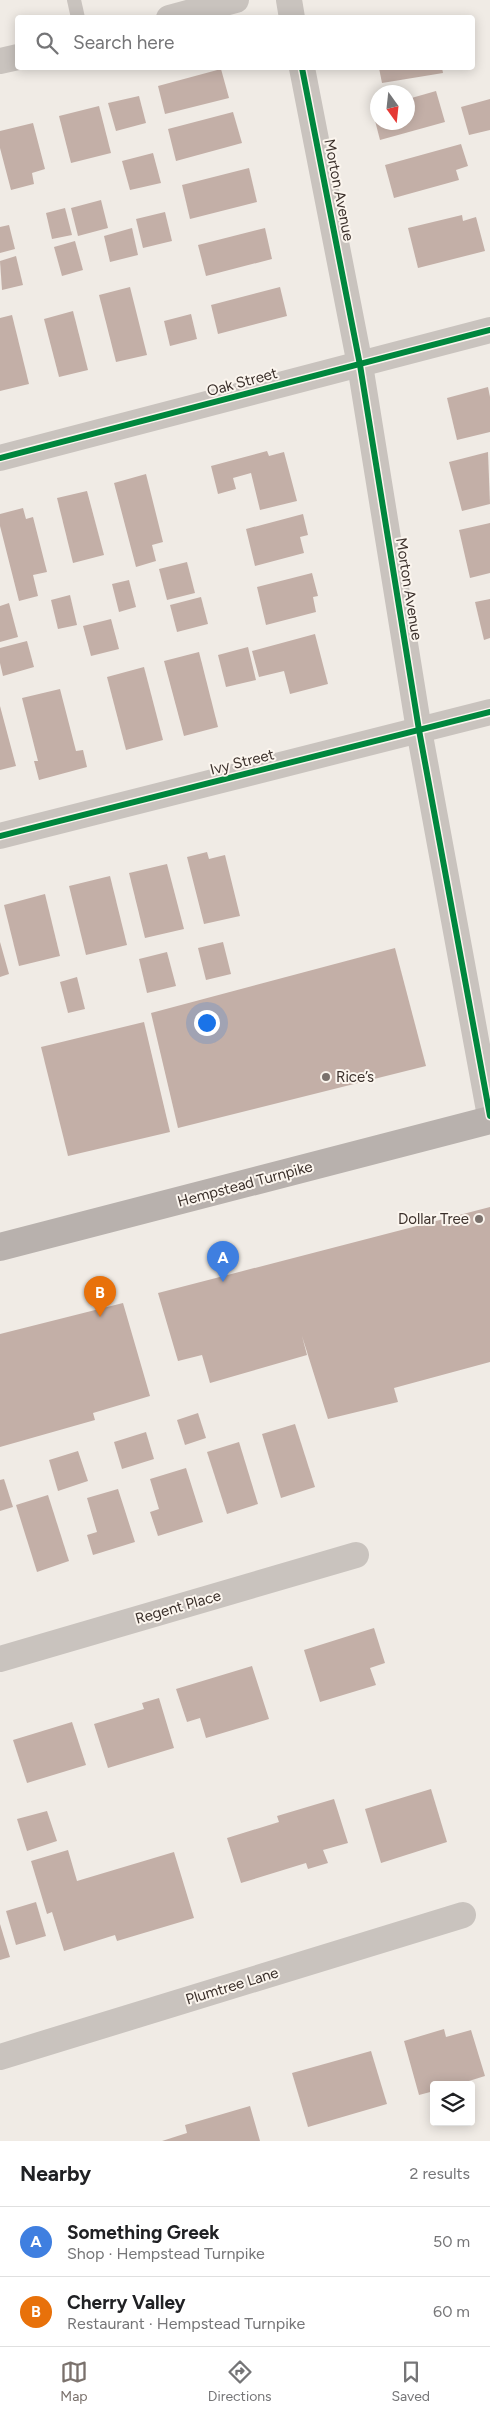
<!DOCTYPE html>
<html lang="en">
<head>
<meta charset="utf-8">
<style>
	:root { --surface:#fff; --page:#f6f6f6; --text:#202124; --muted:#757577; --line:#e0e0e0; --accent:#7a716c }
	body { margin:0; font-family:Figtree,sans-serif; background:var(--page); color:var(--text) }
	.controls { position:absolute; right:15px; bottom:15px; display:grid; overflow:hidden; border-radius:5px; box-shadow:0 2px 12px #0003 }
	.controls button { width:45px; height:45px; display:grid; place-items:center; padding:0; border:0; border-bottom:1px solid var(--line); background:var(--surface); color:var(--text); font:25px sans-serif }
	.compass { position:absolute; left:370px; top:85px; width:45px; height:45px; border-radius:50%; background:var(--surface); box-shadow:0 2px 12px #0003; rotate:165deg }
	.you { position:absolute; left:206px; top:1022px; width:18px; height:18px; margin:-12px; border:4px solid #fff; border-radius:50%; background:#1a73e8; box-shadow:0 0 0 8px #1a73e833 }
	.badge { display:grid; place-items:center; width:32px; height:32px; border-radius:50%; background:var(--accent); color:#fff; font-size:16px; font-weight:700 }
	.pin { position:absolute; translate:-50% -41px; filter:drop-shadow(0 1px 2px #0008) }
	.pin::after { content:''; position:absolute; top:26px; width:18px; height:15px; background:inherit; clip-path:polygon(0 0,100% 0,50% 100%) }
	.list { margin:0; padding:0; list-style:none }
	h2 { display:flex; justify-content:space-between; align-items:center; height:65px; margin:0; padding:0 20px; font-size:21px }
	h2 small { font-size:16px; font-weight:400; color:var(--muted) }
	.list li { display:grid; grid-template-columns:32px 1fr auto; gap:15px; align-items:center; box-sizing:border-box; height:70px; padding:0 20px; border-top:1px solid var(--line) }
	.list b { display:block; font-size:19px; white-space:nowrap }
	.list p { margin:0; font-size:16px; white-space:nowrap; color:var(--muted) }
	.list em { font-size:16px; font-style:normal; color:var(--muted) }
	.icon { flex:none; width:28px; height:28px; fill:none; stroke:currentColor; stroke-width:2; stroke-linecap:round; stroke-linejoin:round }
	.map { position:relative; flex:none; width:490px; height:2141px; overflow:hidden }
	.search { position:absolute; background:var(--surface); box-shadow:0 2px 12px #0003; left:15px; right:15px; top:15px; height:55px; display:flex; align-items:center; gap:12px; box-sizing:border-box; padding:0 18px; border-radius:5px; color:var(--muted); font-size:19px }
	.sheet { height:205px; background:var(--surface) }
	nav { display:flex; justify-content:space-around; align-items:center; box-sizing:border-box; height:70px; border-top:1px solid var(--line); background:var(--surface); font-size:14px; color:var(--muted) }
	nav a { display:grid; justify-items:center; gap:2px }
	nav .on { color:var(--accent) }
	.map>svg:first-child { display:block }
</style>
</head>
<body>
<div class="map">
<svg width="490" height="2141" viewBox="0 0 490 2141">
	<rect width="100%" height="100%" fill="#f0ebe5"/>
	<g fill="#c3afa7">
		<polygon points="379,68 442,68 443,73 382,83"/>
		<polygon points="221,69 229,98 165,114 158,86"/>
		<polygon points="436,91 445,122 380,140 372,109 378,107 378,122 408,122 408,99"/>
		<polygon points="139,96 146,123 116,131 108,103"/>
		<polygon points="490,99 490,130 469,135 461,107"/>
		<polygon points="99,106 111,153 71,163 59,116"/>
		<polygon points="233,112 242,143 176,161 168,129"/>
		<polygon points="33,123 45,169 32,173 34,184 11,190 0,148 0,131"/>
		<polygon points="461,144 468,166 456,170 459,180 394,198 385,165"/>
		<polygon points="153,153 161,183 130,190 122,161"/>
		<polygon points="249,168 257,202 190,219 182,185"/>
		<polygon points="101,200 108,228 78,236 71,208"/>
		<polygon points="65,208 72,235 52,239 46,213"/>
		<polygon points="165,212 172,241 143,248 136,219"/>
		<polygon points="462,215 463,221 476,217 485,251 418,268 408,228"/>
		<polygon points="9,225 15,249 0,253 0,227"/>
		<polygon points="132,228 138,255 110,262 104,236"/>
		<polygon points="265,228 272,259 206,276 198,245"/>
		<polygon points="75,241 83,270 62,276 54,247"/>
		<polygon points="16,256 23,285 2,290 0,261"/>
		<polygon points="130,287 147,355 116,362 99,295"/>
		<polygon points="280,287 287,316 218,334 211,305"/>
		<polygon points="73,311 88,370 59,377 44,319"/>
		<polygon points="191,314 197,339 170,346 164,321"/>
		<polygon points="12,315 29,384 0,391 0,318"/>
		<polygon points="488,387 490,397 490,432 457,440 447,398"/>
		<polygon points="267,451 269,456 284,452 297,501 260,510 251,473 233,478 236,489 218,494 211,466"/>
		<polygon points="488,452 490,504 462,511 449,462"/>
		<polygon points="146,474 163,542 152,545 156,561 136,567 114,483"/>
		<polygon points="87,491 104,555 73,563 57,498"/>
		<polygon points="23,508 26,519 33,517 47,572 33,575 38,596 19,601 0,526 0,514"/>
		<polygon points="303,514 308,535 300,537 304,553 255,566 246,529"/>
		<polygon points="490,523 490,573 470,578 459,530"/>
		<polygon points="187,562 195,593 167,600 159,569"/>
		<polygon points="312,573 318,596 313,597 316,612 266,625 257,587"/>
		<polygon points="129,580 136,607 119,612 112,584"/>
		<polygon points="70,595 77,625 58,629 51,600"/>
		<polygon points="201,597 208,624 177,632 170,605"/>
		<polygon points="490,599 490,638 484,640 475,602"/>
		<polygon points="9,603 18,637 0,642 0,606"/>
		<polygon points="111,619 119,649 91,656 83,626"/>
		<polygon points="315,634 328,684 290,694 284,671 259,677 252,651"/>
		<polygon points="27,641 34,667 3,676 0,663 0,648"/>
		<polygon points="248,647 256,680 226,687 218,655"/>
		<polygon points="199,652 218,727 184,736 164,661"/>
		<polygon points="144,667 163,740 126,750 107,677"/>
		<polygon points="60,689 76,751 83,750 87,767 39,780 34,761 38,761 22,698"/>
		<polygon points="0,706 16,766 0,770"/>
		<polygon points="207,852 209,859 225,855 240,916 204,924 187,857"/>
		<polygon points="167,864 184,929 145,938 129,873"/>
		<polygon points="110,876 127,945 86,955 69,886"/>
		<polygon points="45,894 60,956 19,966 4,905"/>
		<polygon points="0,942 9,974 0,977"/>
		<polygon points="223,942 231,974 206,980 198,948"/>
		<polygon points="395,948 426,1066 178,1128 151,1013"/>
		<polygon points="167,952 176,986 147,993 139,959"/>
		<polygon points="77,977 85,1009 68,1013 60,982"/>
		<polygon points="144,1022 170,1132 68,1156 41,1047"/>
		<polygon points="490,1207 490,1362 394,1388 398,1402 328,1419 302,1336 307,1355 210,1383 202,1355 178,1361 158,1293"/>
		<polygon points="123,1303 150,1396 93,1413 95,1420 0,1447 0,1334"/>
		<polygon points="198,1413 206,1438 185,1445 177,1420"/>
		<polygon points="295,1424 315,1487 281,1498 262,1434"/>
		<polygon points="146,1432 154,1459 122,1469 114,1442"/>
		<polygon points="239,1442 258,1504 227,1514 207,1452"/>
		<polygon points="78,1451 88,1481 58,1491 49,1460"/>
		<polygon points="186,1468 203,1522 158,1536 150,1512 159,1509 150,1479"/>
		<polygon points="4,1479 13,1507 0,1511 0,1480"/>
		<polygon points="118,1489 135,1542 93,1555 87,1535 97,1532 87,1498"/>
		<polygon points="48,1495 69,1561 37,1572 16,1505"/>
		<polygon points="374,1628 385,1663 370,1668 376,1685 320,1702 304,1650"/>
		<polygon points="252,1666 269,1719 206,1738 200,1718 187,1722 176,1689"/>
		<polygon points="159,1698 174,1748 108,1768 94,1724 144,1709 142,1703"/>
		<polygon points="72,1722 86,1765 27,1783 13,1740"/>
		<polygon points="431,1789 447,1842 381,1863 365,1809"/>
		<polygon points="334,1799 348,1843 323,1850 328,1863 308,1869 306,1863 241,1883 227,1838 279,1822 277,1816"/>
		<polygon points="47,1811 57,1841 27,1851 17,1819"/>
		<polygon points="68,1850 77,1881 174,1852 194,1918 117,1941 115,1935 64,1951 52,1912 47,1914 31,1861"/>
		<polygon points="36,1902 46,1936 16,1945 6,1911"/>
		<polygon points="0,1924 10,1957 0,1960"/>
		<polygon points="444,2029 446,2037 471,2030 485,2076 456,2085 434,2085 434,2091 419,2095 404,2041"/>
		<polygon points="371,2051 387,2104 308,2127 292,2073"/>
		<polygon points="250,2106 260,2141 162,2141 187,2133 185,2125"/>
	</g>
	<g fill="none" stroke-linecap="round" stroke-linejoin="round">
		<polyline stroke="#c9c3be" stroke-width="14" points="74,0 78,18"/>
		<g stroke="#c9c3be" stroke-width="26">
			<polyline points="289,0 292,18"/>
			<polyline points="169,18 236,0"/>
			<polyline points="0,61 18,57"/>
			<polyline points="302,68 360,365 419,730 490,1116"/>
			<polyline points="0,458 490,330"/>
			<polyline points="0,836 490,712"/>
			<polyline points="0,1659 356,1555"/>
			<polyline points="0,2057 463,1915"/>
		</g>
		<polyline stroke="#b8b1ad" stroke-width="28" points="0,1247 490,1120"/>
		<g stroke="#fbf5ee" stroke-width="9">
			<g id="cycleway">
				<polyline points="302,68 360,365 419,730 490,1116"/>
				<polyline points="0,458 490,330"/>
				<polyline points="0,836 490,712"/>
			</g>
		</g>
		<use href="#cycleway" stroke="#00873e" stroke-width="6"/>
	</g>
	<g fill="#7a716c" stroke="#fbf5ee" stroke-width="2">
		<circle cx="326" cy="1077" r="5"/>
		<circle cx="479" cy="1219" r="5"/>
	</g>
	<g text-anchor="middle" stroke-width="4" stroke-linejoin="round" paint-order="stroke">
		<g font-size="15" fill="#3b302b" stroke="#fbf5ee">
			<text transform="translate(339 190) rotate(79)" y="5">Morton Avenue</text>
			<text transform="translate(242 382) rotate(-15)" y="5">Oak Street</text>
			<text transform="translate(409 589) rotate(81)" y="5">Morton Avenue</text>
			<text transform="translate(242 762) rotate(-14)" y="5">Ivy Street</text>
			<text transform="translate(245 1184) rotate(-15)" y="5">Hempstead Turnpike</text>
			<text transform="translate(178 1607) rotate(-16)" y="5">Regent Place</text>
			<text transform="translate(232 1986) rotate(-17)" y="5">Plumtree Lane</text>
		</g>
		<g font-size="15" fill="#3b302b" stroke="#fbf5ee" text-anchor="start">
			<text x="336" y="1082">Rice’s</text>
			<text x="469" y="1224" text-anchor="end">Dollar Tree</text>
		</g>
	</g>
</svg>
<div class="controls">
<button><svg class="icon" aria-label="layers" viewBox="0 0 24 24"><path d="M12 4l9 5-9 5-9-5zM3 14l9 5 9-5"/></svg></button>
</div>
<svg class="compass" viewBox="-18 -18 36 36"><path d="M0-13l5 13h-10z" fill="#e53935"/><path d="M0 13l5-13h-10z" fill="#757577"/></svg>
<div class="you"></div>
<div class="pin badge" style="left:223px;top:1282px;background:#3f7fe0">A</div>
<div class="pin badge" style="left:100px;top:1317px;background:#e8710a">B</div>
<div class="search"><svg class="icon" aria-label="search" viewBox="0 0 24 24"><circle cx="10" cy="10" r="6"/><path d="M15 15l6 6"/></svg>Search here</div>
</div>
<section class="sheet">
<h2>Nearby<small>2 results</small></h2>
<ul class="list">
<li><span class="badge" style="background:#3f7fe0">A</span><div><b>Something Greek</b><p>Shop · Hempstead Turnpike</p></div><em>50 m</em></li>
<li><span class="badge" style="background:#e8710a">B</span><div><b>Cherry Valley</b><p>Restaurant · Hempstead Turnpike</p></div><em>60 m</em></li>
</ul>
</section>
<nav>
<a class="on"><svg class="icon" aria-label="map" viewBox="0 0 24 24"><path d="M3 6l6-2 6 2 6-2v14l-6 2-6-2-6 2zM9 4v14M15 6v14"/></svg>Map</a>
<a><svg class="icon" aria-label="directions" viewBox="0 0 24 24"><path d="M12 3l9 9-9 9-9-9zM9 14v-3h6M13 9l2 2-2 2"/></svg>Directions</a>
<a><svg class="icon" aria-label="saved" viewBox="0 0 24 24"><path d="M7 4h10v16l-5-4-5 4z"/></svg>Saved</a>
</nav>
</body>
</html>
